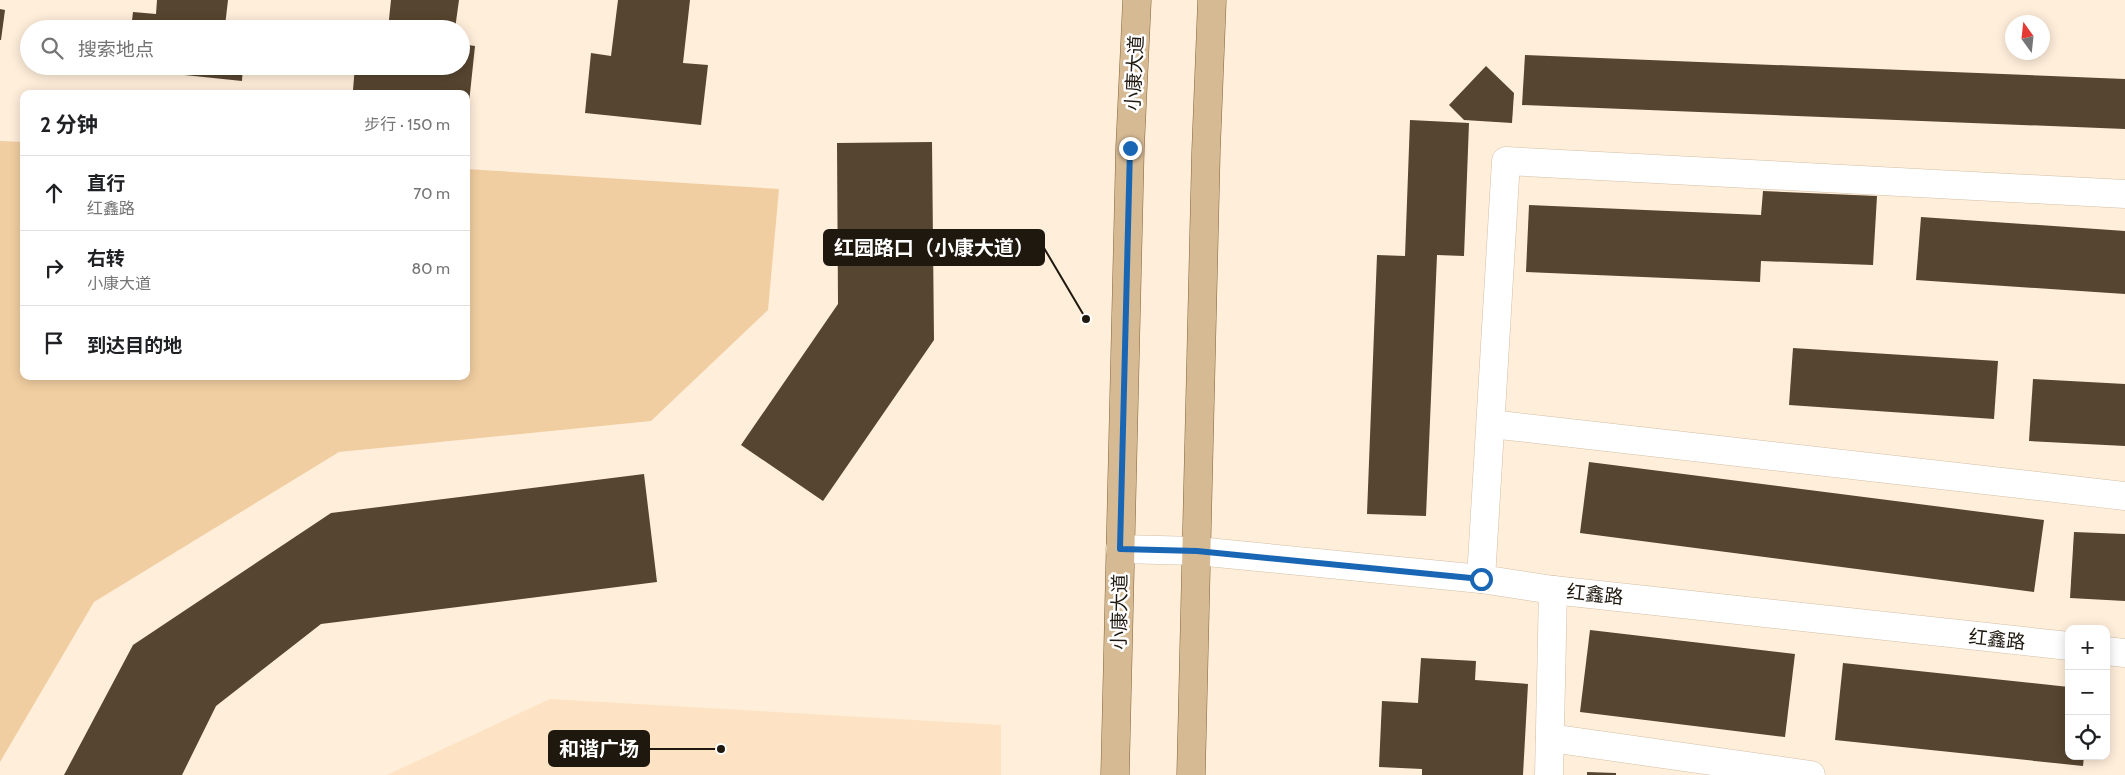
<!DOCTYPE html>
<html lang="zh">
<head>
<meta charset="utf-8">
<style>
	:root { --surface:#fff; --page:#f6f6f6; --text:#202124; --muted:#757577; --line:#e0e0e0 }
	body { margin:0; font-family:Cabin,"Noto Sans SC",sans-serif; background:var(--page); color:var(--text) }
	.controls { position:absolute; right:15px; bottom:15px; display:grid; overflow:hidden; border-radius:10px; box-shadow:0 2px 12px #0003 }
	.controls button { width:45px; height:45px; display:grid; place-items:center; padding:0; border:0; border-bottom:1px solid var(--line); background:var(--surface); color:var(--text); font:25px sans-serif }
	.compass { position:absolute; left:2005px; top:15px; width:45px; height:45px; border-radius:50%; background:var(--surface); box-shadow:0 2px 12px #0003; rotate:345deg }
	.stop { position:absolute; width:15px; height:15px; margin:-11px; border:4px solid #1966b5; border-radius:50%; background:#fff }
	.stop.end { background:#1966b5; border-color:#fff; box-shadow:0 1px 5px #0008 }
	.list { margin:0; padding:0; list-style:none }
	h2 { display:flex; justify-content:space-between; align-items:center; height:65px; margin:0; padding:0 20px; font-size:21px }
	h2 small { font-size:16px; font-weight:400; color:var(--muted) }
	.list li { display:grid; grid-template-columns:32px 1fr auto; gap:15px; align-items:center; box-sizing:border-box; height:75px; padding:0 20px; border-top:1px solid var(--line) }
	.list b { display:block; font-size:19px; white-space:nowrap }
	.list p { margin:0; font-size:16px; white-space:nowrap; color:var(--muted) }
	.list em { font-size:16px; font-style:normal; color:var(--muted) }
	.icon { flex:none; width:28px; height:28px; fill:none; stroke:currentColor; stroke-width:2; stroke-linecap:round; stroke-linejoin:round }
	.map { position:relative; flex:none; width:2125px; height:775px; overflow:hidden }
	.search { position:absolute; background:var(--surface); box-shadow:0 2px 12px #0003; left:20px; top:20px; width:450px; height:55px; display:flex; align-items:center; gap:12px; box-sizing:border-box; padding:0 18px; border-radius:28px; color:var(--muted); font-size:19px }
	.panel { position:absolute; background:var(--surface); box-shadow:0 2px 12px #0003; left:20px; top:90px; width:450px; height:290px; border-radius:10px }
	.map>svg:first-child { display:block }
</style>
</head>
<body>
<div class="map">
<svg width="2125" height="775" viewBox="0 0 2125 775">
	<rect width="100%" height="100%" fill="#ffeeda"/>
	<polygon fill="#fde3c3" points="550,699 1001,725 1001,775 387,775"/>
	<polygon fill="#f1cea1" points="0,141 24,142 24,376 466,376 466,169 779,189 768,310 651,421 339,452 94,602 0,762"/>
	<g fill="#564530">
		<polygon points="157,0 228,0 225,26 240,29 131,29 133,12 156,14"/>
		<polygon points="391,0 459,0 455,29 388,29"/>
		<polygon points="618,0 690,0 683,63 708,65 701,125 585,113 591,53 611,56"/>
		<polygon points="0,9 5,10 1,40 0,40"/>
		<polygon points="461,44 475,46 469,103 466,102 466,94 386,94 353,90 355,66 461,66"/>
		<polygon points="1525,55 2125,79 2125,129 1522,105"/>
		<polygon points="127,66 243,66 242,81 127,69"/>
		<polygon points="1486,66 1514,93 1512,123 1464,120 1449,105"/>
		<polygon points="1410,120 1469,123 1464,256 1437,255 1426,516 1367,514 1377,255 1405,256"/>
		<polygon points="932,142 934,340 823,501 741,445 838,304 837,143"/>
		<polygon points="1763,191 1877,196 1873,265 1761,261 1760,282 1526,272 1529,205 1761,215"/>
		<polygon points="1921,217 2125,231 2125,294 1916,280"/>
		<polygon points="1793,348 1998,361 1994,419 1789,405"/>
		<polygon points="2033,379 2125,384 2125,446 2029,441"/>
		<polygon points="1589,462 2044,520 2034,592 1580,533"/>
		<polygon points="644,474 657,582 321,624 216,706 182,775 64,775 133,645 331,513"/>
		<polygon points="2074,532 2125,534 2125,601 2070,598"/>
		<polygon points="1590,630 1795,654 1785,737 1580,712"/>
		<polygon points="1421,658 1476,661 1475,680 1528,684 1523,775 1422,775 1422,769 1379,767 1382,701 1418,703"/>
		<polygon points="1843,663 2069,687 2069,756 2084,756 2083,766 1835,740"/>
		<polygon points="1587,772 1616,773 1616,775 1587,775"/>
	</g>
	<g fill="none" stroke-linecap="round" stroke-linejoin="round">
		<g stroke="#d3bfa6" stroke-width="29">
			<g id="minor">
				<polyline points="1491,424 2125,496"/>
				<polyline points="1120,549 1197,551 1481,579 1553,590 2069,646"/>
				<polyline points="1481,579 1506,161 2125,194"/>
				<polyline points="2106,651 2125,653"/>
				<polyline points="1550,738 1811,775"/>
				<polyline points="1549,775 1553,590"/>
			</g>
		</g>
		<g stroke="#846337" stroke-width="29">
			<g id="major">
				<polyline points="1115,775 1130,148 1137,0"/>
				<polyline points="1191,775 1206,151 1212,0"/>
			</g>
		</g>
		<use href="#minor" stroke="#fff" stroke-width="28"/>
		<use href="#major" stroke="#d6ba94" stroke-width="28"/>
	</g>
	<g fill="none" stroke-linecap="round" stroke-linejoin="round">
		<polyline stroke="#1966b5" stroke-width="6" points="1130,148 1120,549 1197,551 1481,579"/>
	</g>
	<g text-anchor="middle" stroke-width="5" stroke-linejoin="round" paint-order="stroke">
		<g font-size="19" fill="#1f180f" stroke="#fefefe">
			<text transform="translate(1134 73) rotate(-87)" y="7">小康大道</text>
			<text transform="translate(1595 594) rotate(6)" y="7">红鑫路</text>
			<text transform="translate(1119 612) rotate(-89)" y="7">小康大道</text>
			<text transform="translate(1997 639) rotate(6)" y="7">红鑫路</text>
		</g>
	</g>
	<path fill="none" stroke="#1f180f" stroke-width="2" d="M1086 319L1044 248M721 749L649 749"/>
	<g fill="#1f180f" stroke="#fefefe" stroke-width="2">
		<circle cx="1086" cy="319" r="5"/>
		<circle cx="721" cy="749" r="5"/>
	</g>
	<g fill="#1f180f" stroke="#1f180f" stroke-width="2">
		<rect x="824" y="230" width="220" height="35" rx="5"/>
		<rect x="549" y="731" width="100" height="35" rx="5"/>
	</g>
	<g font-size="20" text-anchor="middle" font-weight="bold" fill="#fff">
		<text x="934" y="255">红园路口（小康大道）</text>
		<text x="599" y="756">和谐广场</text>
	</g>
</svg>
<div class="controls">
<button>+</button>
<button>−</button>
<button><svg class="icon" aria-label="locate" viewBox="0 0 24 24"><circle cx="12" cy="12" r="6"/><path d="M12 2v4M12 18v4M2 12h4M18 12h4"/></svg></button>
</div>
<svg class="compass" viewBox="-18 -18 36 36"><path d="M0-13l5 13h-10z" fill="#e53935"/><path d="M0 13l5-13h-10z" fill="#757577"/></svg>
<div class="stop" style="left:1481px;top:579px"></div>
<div class="stop end" style="left:1130px;top:148px"></div>
<div class="search"><svg class="icon" aria-label="search" viewBox="0 0 24 24"><circle cx="10" cy="10" r="6"/><path d="M15 15l6 6"/></svg>搜索地点</div>
<section class="panel">
<h2>2 分钟<small>步行 · 150 m</small></h2>
<ul class="list">
<li><svg class="icon" aria-label="ahead" viewBox="0 0 24 24"><path d="M12 20V5M6 11l6-6 6 6"/></svg><div><b>直行</b><p>红鑫路</p></div><em>70 m</em></li>
<li><svg class="icon" aria-label="right" viewBox="0 0 24 24"><path d="M7 20v-9h11M14 6l5 5-5 5"/></svg><div><b>右转</b><p>小康大道</p></div><em>80 m</em></li>
<li><svg class="icon" aria-label="arrive" viewBox="0 0 24 24"><path d="M6 21V4h12l-3 4 3 4H6"/></svg><div><b>到达目的地</b></div></li>
</ul>
</section>
</div>
</body>
</html>
